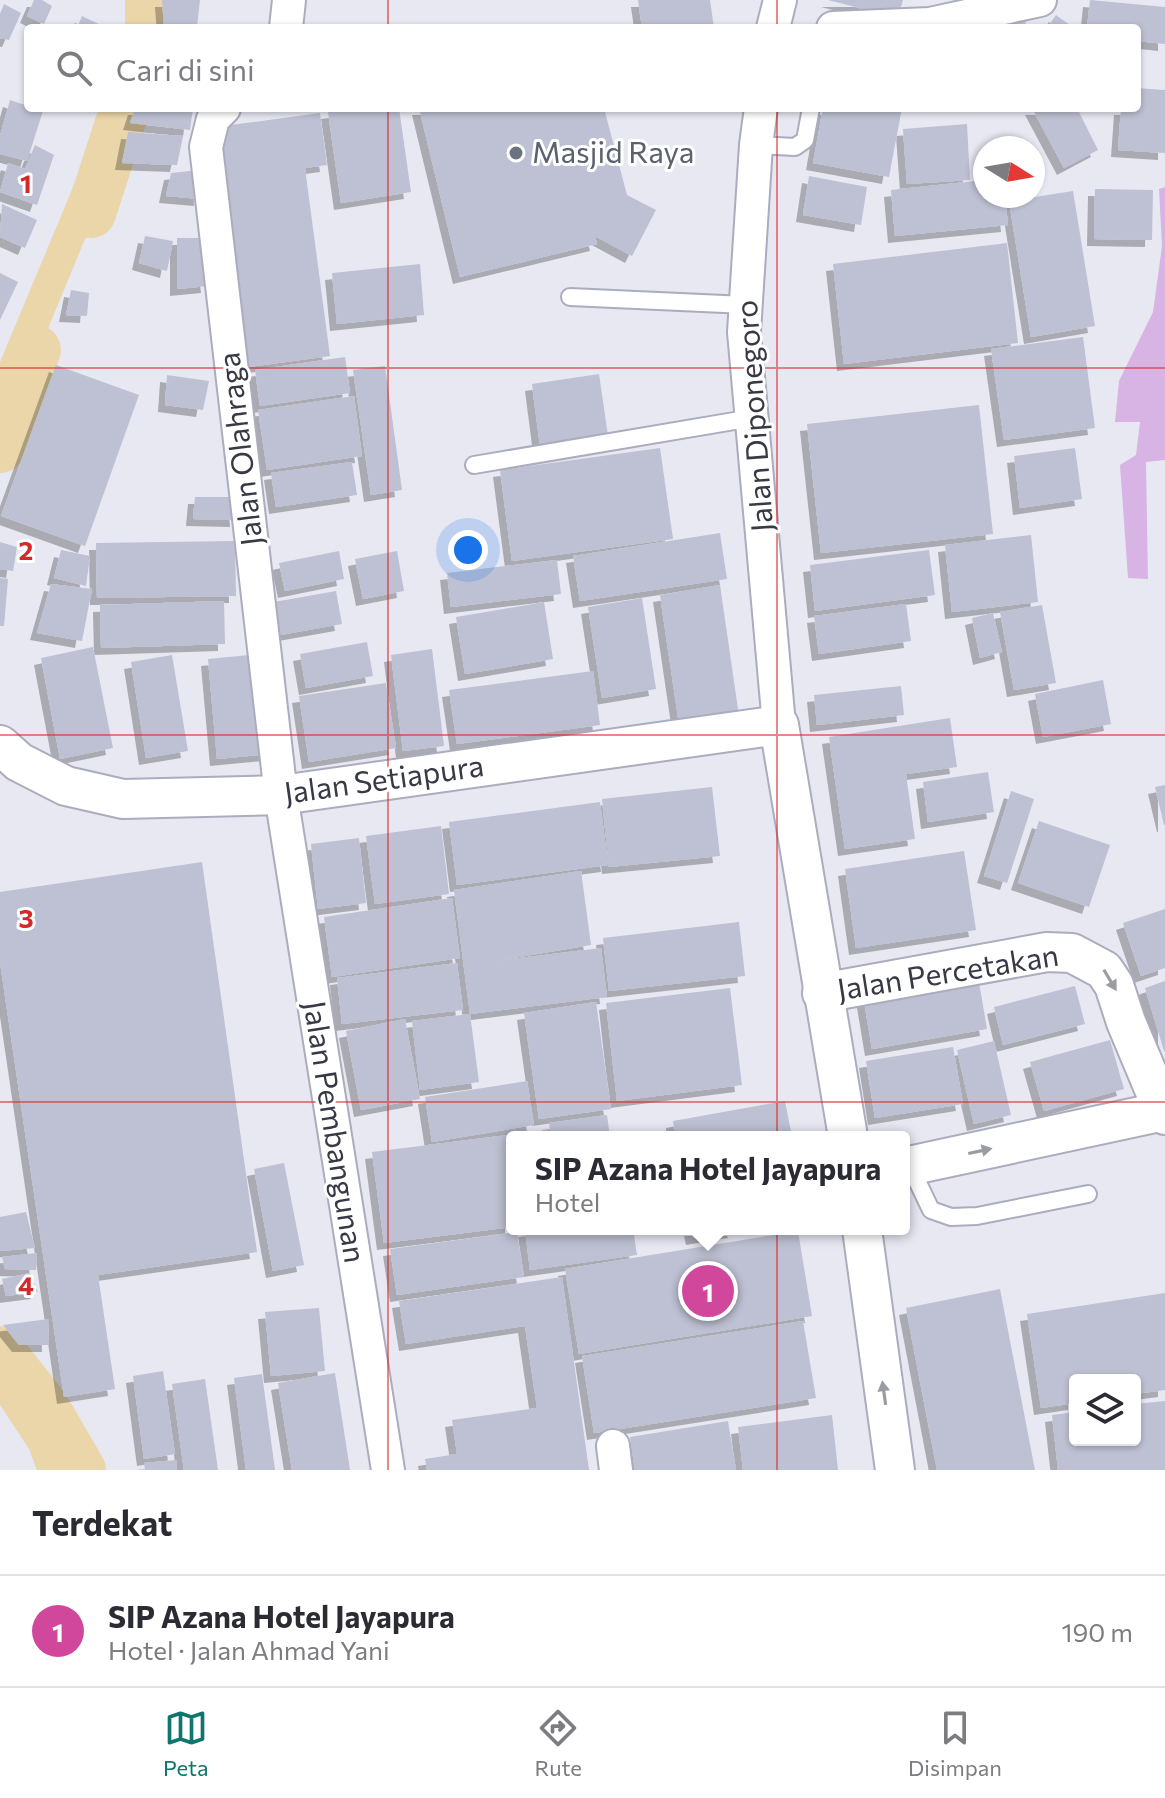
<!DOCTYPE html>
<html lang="id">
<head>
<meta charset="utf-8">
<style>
	:root { --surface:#fff; --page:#f2f2f3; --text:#2b2b33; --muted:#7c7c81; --line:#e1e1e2; --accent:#0f766e }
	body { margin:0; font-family:Commissioner,sans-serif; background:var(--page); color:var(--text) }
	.controls { position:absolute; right:24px; bottom:24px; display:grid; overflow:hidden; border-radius:8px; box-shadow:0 2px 6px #0004 }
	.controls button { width:72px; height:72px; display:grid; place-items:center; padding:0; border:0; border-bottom:2px solid var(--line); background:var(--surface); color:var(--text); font:40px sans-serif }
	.compass { position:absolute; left:973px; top:136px; width:72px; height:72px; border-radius:50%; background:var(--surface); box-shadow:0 2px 6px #0004; rotate:101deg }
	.you { position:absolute; left:468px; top:550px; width:28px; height:28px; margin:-20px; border:6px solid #fff; border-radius:50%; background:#1a73e8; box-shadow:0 0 0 12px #1a73e833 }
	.badge { display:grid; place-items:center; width:52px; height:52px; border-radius:50%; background:var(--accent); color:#fff; font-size:26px; font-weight:700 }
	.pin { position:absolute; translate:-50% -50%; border:4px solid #fff; box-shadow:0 2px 8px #0006 }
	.popup { position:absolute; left:506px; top:1131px; width:404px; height:104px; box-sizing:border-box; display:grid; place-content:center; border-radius:8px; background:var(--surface); filter:drop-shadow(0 2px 6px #0005); font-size:26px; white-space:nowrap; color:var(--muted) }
	.popup b { font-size:30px; color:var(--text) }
	.popup::after { content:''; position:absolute; left:50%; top:100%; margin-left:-16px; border:16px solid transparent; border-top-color:var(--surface) }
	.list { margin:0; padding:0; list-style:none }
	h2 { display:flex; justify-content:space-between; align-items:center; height:104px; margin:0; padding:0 32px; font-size:34px }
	h2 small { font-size:26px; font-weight:400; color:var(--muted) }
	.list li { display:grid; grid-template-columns:52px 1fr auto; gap:24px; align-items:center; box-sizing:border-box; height:112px; padding:0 32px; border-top:2px solid var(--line) }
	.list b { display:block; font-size:30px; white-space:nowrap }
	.list p { margin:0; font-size:26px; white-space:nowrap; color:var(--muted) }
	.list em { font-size:26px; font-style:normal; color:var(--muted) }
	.icon { flex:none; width:44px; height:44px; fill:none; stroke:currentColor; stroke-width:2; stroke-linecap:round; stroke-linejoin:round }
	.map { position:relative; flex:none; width:1165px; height:1470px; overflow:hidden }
	.search { position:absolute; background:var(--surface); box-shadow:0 2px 6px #0004; left:24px; right:24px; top:24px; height:88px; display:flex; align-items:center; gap:20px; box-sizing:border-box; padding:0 28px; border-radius:8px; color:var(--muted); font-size:30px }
	.sheet { height:216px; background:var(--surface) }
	nav { display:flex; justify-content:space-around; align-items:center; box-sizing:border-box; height:112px; border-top:2px solid var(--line); background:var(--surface); font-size:22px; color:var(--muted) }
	nav a { display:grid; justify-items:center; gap:4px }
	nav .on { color:var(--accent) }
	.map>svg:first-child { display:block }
</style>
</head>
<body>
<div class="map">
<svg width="1165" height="1470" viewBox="0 0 1165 1470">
	<defs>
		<filter id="shadow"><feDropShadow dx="-7" dy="7" stdDeviation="0" flood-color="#0004"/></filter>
	</defs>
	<rect width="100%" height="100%" fill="#e8e8f3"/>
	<polygon fill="#d7b4e3" points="1165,187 1165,460 1146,462 1148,579 1128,578 1120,465 1136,455 1140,422 1115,422 1119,381 1153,312 1162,246 1159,189"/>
	<g fill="#ead6a9">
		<polygon points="94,137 120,154 0,445 0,362"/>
		<polygon points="0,1365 50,1433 72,1470 37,1470 29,1449 0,1405"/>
	</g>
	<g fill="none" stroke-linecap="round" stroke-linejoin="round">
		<g stroke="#ead6a9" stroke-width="50">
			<polyline points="150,28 150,0"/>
			<polyline points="91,213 125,108"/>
			<polyline points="0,448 36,350"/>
			<polyline points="0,1351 45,1408 81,1470"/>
		</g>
	</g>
	<g fill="#bec1d3" filter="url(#shadow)">
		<polygon points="34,0 42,0 52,6 44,24 27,16"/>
		<polygon points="162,0 200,0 197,27 164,28"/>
		<polygon points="638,0 710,0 714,28 642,28"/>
		<polygon points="828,0 903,0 898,18"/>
		<polygon points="1090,0 1165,7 1165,44 1137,41 1137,28 1087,28"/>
		<polygon points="4,4 21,13 9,40 0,38 0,14"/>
		<polygon points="1025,14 1026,28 994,28 993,18"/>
		<polygon points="1056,15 1074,28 1047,28"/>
		<polygon points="82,16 107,28 77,28"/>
		<polygon points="1137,88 1165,90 1165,153 1118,150 1121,108 1137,108"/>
		<polygon points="10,100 43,111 27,161 0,154 0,136"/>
		<polygon points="135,108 193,108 190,130 130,123"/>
		<polygon points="357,108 399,108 411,192 341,203 328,112"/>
		<polygon points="419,108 604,108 627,195 656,210 632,256 595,236 597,244 460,277"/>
		<polygon points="823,108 902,108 889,177 813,163"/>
		<polygon points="1032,108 1077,108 1098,150 1064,168"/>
		<polygon points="320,113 327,165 305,168 330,356 248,367 216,127"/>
		<polygon points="967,124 970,180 907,184 903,129"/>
		<polygon points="128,132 183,136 177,165 122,163"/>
		<polygon points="35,145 54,155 37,205 0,192 8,163 25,169"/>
		<polygon points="200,170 201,199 166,196 171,173"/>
		<polygon points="809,176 867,187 861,225 803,215"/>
		<polygon points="985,180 985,196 1005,196 1008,225 895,236 891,190"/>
		<polygon points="1095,189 1153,190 1152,240 1094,239"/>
		<polygon points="1073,191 1095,326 1031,337 1009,201"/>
		<polygon points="2,204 37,220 25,248 0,237"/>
		<polygon points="145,236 173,241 167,271 139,263"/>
		<polygon points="177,238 202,238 208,286 177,289"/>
		<polygon points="1007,243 1018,343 844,364 833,264"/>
		<polygon points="420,264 424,315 337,324 332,273"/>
		<polygon points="0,273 18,282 0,320"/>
		<polygon points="71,290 89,293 87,316 66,315"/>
		<polygon points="1083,337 1095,428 1004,440 991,349"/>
		<polygon points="345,357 350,393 260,406 255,370"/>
		<polygon points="56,365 139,395 85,546 1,516"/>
		<polygon points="385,366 402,490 371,495 353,370"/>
		<polygon points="599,374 608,436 540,446 532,384"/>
		<polygon points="167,375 209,381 203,410 165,405"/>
		<polygon points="354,396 362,456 267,470 258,410"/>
		<polygon points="979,405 993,534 821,553 807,424"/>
		<polygon points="660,448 673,539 512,561 500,470"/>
		<polygon points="1075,448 1082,499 1020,508 1014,456"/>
		<polygon points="352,462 357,495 276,507 271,473"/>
		<polygon points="195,497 235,497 237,520 193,519"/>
		<polygon points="720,533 727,579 580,601 573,556"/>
		<polygon points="1031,535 1038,602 952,612 945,545"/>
		<polygon points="235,541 236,596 97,598 96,543"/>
		<polygon points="0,542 17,547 13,571 0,569"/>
		<polygon points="61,550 90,556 86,586 54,578"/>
		<polygon points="929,550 935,595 815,611 810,565"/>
		<polygon points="339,551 344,579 285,591 279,563"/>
		<polygon points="397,551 404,591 363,599 355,559"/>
		<polygon points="557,560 561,594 451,607 447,573"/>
		<polygon points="0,578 8,579 4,626 0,626"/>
		<polygon points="51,584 92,589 82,641 37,633"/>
		<polygon points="720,585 739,716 679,724 660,595"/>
		<polygon points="336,591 342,624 280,635 274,602"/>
		<polygon points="642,598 656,689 602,698 588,607"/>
		<polygon points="224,601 225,644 101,648 100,605"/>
		<polygon points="544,602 553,659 465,674 456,617"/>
		<polygon points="906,604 911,641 819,654 814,616"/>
		<polygon points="1042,605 1056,683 1014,690 1000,612"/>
		<polygon points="993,613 1002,652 980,658 972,618"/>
		<polygon points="367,642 373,676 306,688 300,654"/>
		<polygon points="93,647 113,748 60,759 41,658"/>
		<polygon points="432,649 444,746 403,751 391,655"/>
		<polygon points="260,654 269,754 217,759 208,659"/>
		<polygon points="172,655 188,751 146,758 131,662"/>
		<polygon points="593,671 600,725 457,744 449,690"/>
		<polygon points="1103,680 1111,724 1043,737 1035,694"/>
		<polygon points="386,683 396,748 309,762 299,696"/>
		<polygon points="901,686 904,715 817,725 814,695"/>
		<polygon points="950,718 957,767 906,774 915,839 845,849 829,737"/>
		<polygon points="988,772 994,812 928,822 923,782"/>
		<polygon points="1165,785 1165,825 1164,825 1155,787"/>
		<polygon points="712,787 720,856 609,867 602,799"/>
		<polygon points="1011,791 1034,799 1007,883 984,876"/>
		<polygon points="600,802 608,865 457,885 449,822"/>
		<polygon points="1039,821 1110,845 1089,907 1018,883"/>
		<polygon points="441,826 449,894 375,904 366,836"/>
		<polygon points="359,838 366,903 318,909 311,844"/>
		<polygon points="964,851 976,930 856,948 845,869"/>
		<polygon points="202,862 257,1252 98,1275 115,1389 64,1397 0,962 0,892"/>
		<polygon points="581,871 591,945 495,961 601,948 607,997 470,1014 454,890"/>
		<polygon points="452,898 460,958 332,977 324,917"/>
		<polygon points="1165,909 1165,968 1141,976 1123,923"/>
		<polygon points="739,922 745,976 609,991 603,938"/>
		<polygon points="457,963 463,1010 342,1024 337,978"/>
		<polygon points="977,970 987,1029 872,1049 863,995"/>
		<polygon points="1165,981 1165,1051 1164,1051 1145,988"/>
		<polygon points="1075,986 1085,1024 1003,1045 994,1007"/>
		<polygon points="730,988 742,1085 617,1101 606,1003"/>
		<polygon points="596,1002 611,1109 539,1119 524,1013"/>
		<polygon points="470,1014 479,1082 420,1090 412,1021"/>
		<polygon points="405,1019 420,1099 361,1110 346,1031"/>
		<polygon points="1110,1040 1124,1089 1044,1111 1030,1062"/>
		<polygon points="994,1041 1011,1115 974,1124 957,1050"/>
		<polygon points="953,1047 963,1104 875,1118 866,1061"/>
		<polygon points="527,1081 534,1125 432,1142 425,1097"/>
		<polygon points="785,1101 792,1137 675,1137 673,1121"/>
		<polygon points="607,1115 610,1137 551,1137 549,1123"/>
		<polygon points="548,1130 549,1137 512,1137 512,1227 384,1243 372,1152"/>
		<polygon points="284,1163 304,1265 273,1271 254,1169"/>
		<polygon points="26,1212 35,1248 0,1251 0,1217"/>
		<polygon points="533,1229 633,1229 637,1255 530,1270 525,1230"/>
		<polygon points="691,1229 734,1229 735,1231 693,1238"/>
		<polygon points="798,1231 812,1316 579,1354 565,1269"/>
		<polygon points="517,1232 524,1277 397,1295 390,1249"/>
		<polygon points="37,1253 36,1270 5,1269 2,1257"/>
		<polygon points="30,1273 38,1292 6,1296 2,1279"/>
		<polygon points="562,1277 589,1470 427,1470 425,1459 457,1454 452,1420 537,1408 525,1326 406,1344 399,1301"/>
		<polygon points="1000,1289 1035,1470 937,1470 906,1308"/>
		<polygon points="1165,1293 1165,1390 1135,1394 1135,1380 1075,1380 1075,1403 1041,1408 1027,1314"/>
		<polygon points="319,1308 325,1371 271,1376 265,1312"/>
		<polygon points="48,1319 49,1345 19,1345 3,1325"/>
		<polygon points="803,1321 816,1398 594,1433 582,1356"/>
		<polygon points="163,1371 175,1454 144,1459 133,1376"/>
		<polygon points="335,1373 350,1470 292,1470 278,1383"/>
		<polygon points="262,1374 275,1470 246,1470 234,1378"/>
		<polygon points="205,1379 218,1470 184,1470 172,1384"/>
		<polygon points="1165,1401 1165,1470 1058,1470 1052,1415 1075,1412 1075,1440 1135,1440 1135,1404"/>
		<polygon points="832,1415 838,1470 743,1470 738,1427"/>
		<polygon points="728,1421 736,1470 635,1470 630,1437"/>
		<polygon points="176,1460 177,1470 145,1470 144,1463"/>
	</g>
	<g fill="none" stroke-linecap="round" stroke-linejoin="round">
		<g stroke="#abacbd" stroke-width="20">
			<g id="service">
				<polyline points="756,145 795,147 805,140 811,108"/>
				<polyline points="570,297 746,305"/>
				<polyline points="474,465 752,418"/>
				<polyline points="910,1166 931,1210 951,1217 977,1216 1088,1194"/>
			</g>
		</g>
		<g stroke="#abacbd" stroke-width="36">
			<g id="minor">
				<polyline points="286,28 289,0"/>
				<polyline points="773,28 780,0"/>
				<polyline points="833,28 930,24 1040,0"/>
				<polyline points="224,108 213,119 206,147 281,795 388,1470"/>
				<polyline points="761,108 756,145 744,332 779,725"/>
				<polyline points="613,1446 616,1470"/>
			</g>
		</g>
		<g stroke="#abacbd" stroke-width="42">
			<g id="tertiary">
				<polyline points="0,745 19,762 66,786 123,799 281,795 779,725 848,1137"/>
				<polyline points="822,993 1047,952 1072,953 1104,970 1114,985 1126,1022 1165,1115"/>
				<polyline points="904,1167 1164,1111"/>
				<polyline points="862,1229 895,1470"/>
			</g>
		</g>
		<use href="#service" stroke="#fff" stroke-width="16"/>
		<use href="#minor" stroke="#fff" stroke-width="32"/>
		<use href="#tertiary" stroke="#fff" stroke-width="38"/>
	</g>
	<defs><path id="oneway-solid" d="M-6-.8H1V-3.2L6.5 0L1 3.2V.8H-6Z" transform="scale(2)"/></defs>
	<g fill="#9b9ca2">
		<use href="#oneway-solid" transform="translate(1110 980) rotate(59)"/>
		<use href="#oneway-solid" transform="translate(980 1151) rotate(-12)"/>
		<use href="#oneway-solid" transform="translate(884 1393) rotate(-98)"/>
	</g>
	<path fill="none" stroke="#d62828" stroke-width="2" stroke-opacity="0.55" d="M 388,0 L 388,28M 777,0 L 777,28M 388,108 L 388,1470M 777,108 L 777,1470M 0,368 L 1165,368M 0,735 L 1165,735M 0,1102 L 1165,1102"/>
	<circle fill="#6b7280" stroke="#fff" stroke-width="3" cx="516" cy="153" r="8"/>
	<g text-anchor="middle" stroke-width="6" stroke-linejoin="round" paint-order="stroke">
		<g font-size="30" fill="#5b616d" stroke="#fff" text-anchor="start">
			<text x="532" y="163">Masjid Raya</text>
		</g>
		<g font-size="30" fill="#373945" stroke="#fff">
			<text transform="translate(755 416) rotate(-94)" y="10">Jalan Diponegoro</text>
			<text transform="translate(241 449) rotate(-97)" y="10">Jalan Olahraga</text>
			<text transform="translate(384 780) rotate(-8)" y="10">Jalan Setiapura</text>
			<text transform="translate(948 973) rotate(-9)" y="10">Jalan Percetakan</text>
			<text transform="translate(334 1132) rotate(81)" y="10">Jalan Pembangunan</text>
		</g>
	</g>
	<g font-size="26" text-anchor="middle" font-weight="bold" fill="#d62828" stroke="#fff" stroke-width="6" stroke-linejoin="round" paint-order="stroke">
		<text x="26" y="193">1</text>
		<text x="26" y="560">2</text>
		<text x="26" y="928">3</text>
		<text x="26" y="1295">4</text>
	</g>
</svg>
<div class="controls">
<button><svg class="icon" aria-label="layers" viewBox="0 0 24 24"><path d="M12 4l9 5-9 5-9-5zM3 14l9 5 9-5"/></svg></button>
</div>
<svg class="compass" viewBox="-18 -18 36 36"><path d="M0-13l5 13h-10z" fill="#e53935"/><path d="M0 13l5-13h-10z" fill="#7c7c81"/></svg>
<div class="you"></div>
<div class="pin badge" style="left:708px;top:1291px;background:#d1479c">1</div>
<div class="popup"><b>SIP Azana Hotel Jayapura</b>Hotel</div>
<div class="search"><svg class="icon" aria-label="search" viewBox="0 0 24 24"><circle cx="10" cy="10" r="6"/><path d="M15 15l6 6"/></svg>Cari di sini</div>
</div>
<section class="sheet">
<h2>Terdekat<small></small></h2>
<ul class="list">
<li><span class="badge" style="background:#d1479c">1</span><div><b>SIP Azana Hotel Jayapura</b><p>Hotel · Jalan Ahmad Yani</p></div><em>190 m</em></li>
</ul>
</section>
<nav>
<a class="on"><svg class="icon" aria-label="map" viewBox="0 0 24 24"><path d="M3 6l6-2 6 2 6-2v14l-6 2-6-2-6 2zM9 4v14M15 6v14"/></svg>Peta</a>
<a><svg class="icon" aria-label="directions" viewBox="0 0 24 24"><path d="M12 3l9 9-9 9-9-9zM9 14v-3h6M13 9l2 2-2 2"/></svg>Rute</a>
<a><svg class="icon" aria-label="saved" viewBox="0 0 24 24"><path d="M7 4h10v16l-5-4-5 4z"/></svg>Disimpan</a>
</nav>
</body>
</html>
